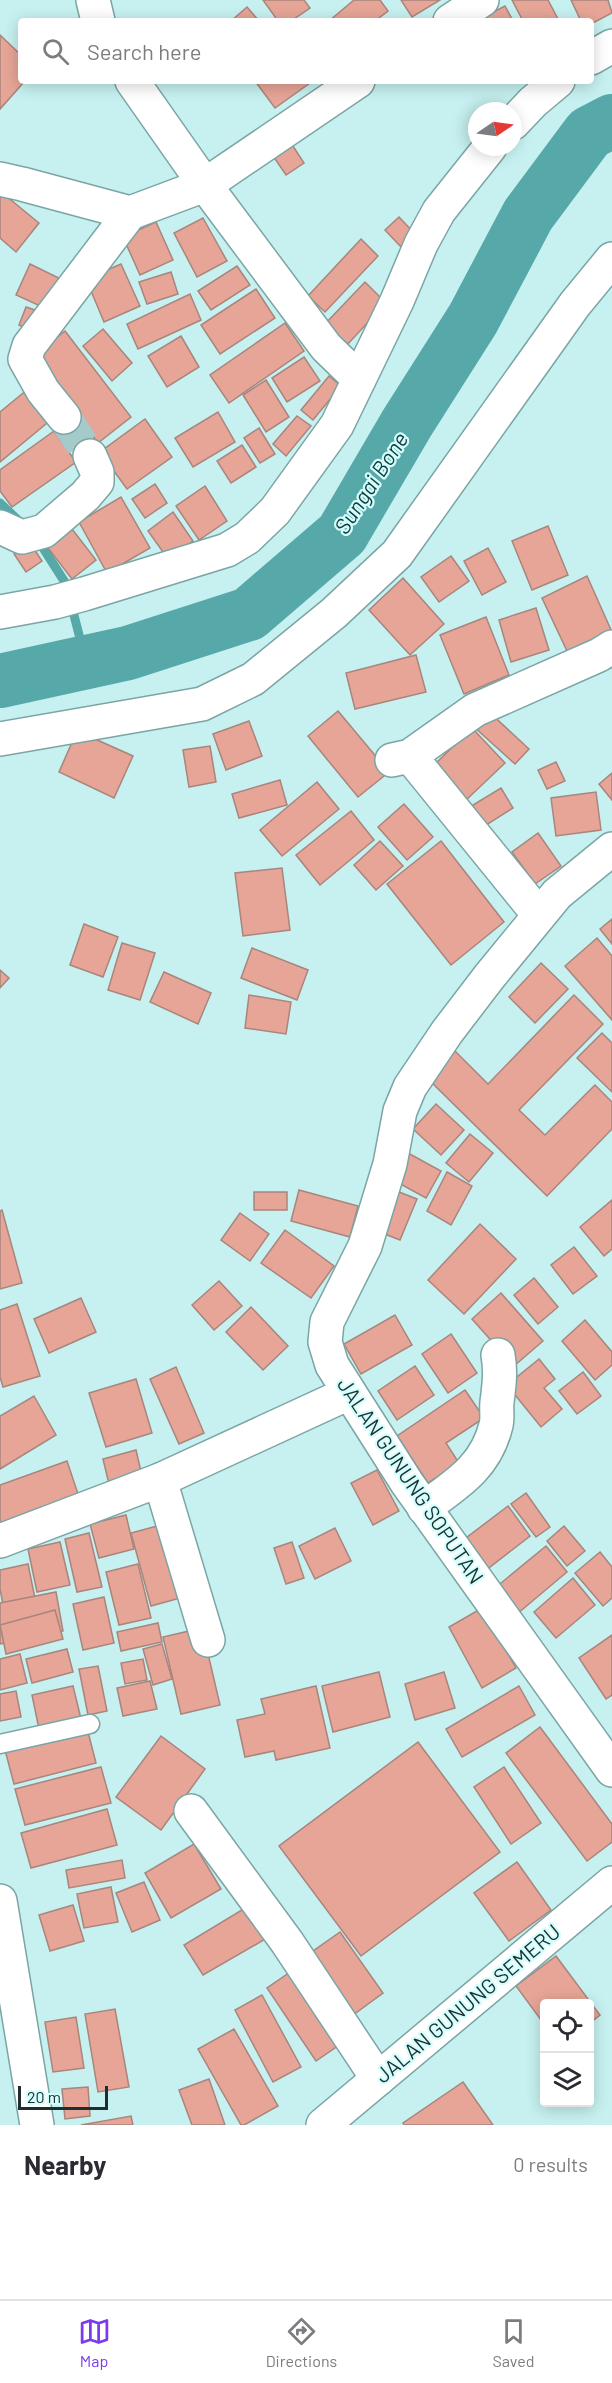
<!DOCTYPE html>
<html lang="en">
<head>
<meta charset="utf-8">
<style>
	:root { --surface:#fff; --page:#f7f7f7; --text:#2b2b33; --muted:#7c7c81; --line:#e1e1e2; --accent:#7c3aed }
	body { margin:0; font-family:Barlow,sans-serif; background:var(--page); color:var(--text) }
	.controls { position:absolute; right:18px; bottom:18px; display:grid; overflow:hidden; border-radius:6px; box-shadow:0 3px 15px #0003 }
	.controls button { width:54px; height:54px; display:grid; place-items:center; padding:0; border:0; border-bottom:2px solid var(--line); background:var(--surface); color:var(--text); font:30px sans-serif }
	.compass { position:absolute; left:468px; top:102px; width:54px; height:54px; border-radius:50%; background:var(--surface); box-shadow:0 3px 15px #0003; rotate:77deg }
	.scale { position:absolute; left:18px; bottom:15px; width:90px; box-sizing:border-box; padding-left:6px; border:3px solid #1e2e2e; border-top:0; font-size:16px; line-height:21px; white-space:nowrap; color:#1e2e2e; -webkit-text-stroke:4px #d3fefe; paint-order:stroke }
	.list { margin:0; padding:0; list-style:none }
	h2 { display:flex; justify-content:space-between; align-items:center; height:78px; margin:0; padding:0 24px; font-size:26px }
	h2 small { font-size:20px; font-weight:400; color:var(--muted) }
	.icon { flex:none; width:33px; height:33px; fill:none; stroke:currentColor; stroke-width:2; stroke-linecap:round; stroke-linejoin:round }
	.map { position:relative; flex:none; width:612px; height:2125px; overflow:hidden }
	.search { position:absolute; background:var(--surface); box-shadow:0 3px 15px #0003; left:18px; right:18px; top:18px; height:66px; display:flex; align-items:center; gap:15px; box-sizing:border-box; padding:0 21px; border-radius:6px; color:var(--muted); font-size:22px }
	.sheet { height:174px; background:var(--surface) }
	nav { display:flex; justify-content:space-around; align-items:center; box-sizing:border-box; height:84px; border-top:2px solid var(--line); background:var(--surface); font-size:16px; color:var(--muted) }
	nav a { display:grid; justify-items:center; gap:3px }
	nav .on { color:var(--accent) }
	.map>svg:first-child { display:block }
</style>
</head>
<body>
<div class="map">
<svg width="612" height="2125" viewBox="0 0 612 2125">
	<rect width="100%" height="100%" fill="#c6f1f0"/>
	<g fill="none" stroke-linecap="round" stroke-linejoin="round">
		<g stroke="#57a9a9" stroke-width="9">
			<polyline points="0,503 20,522"/>
			<polyline points="38,540 66,584 86,662"/>
		</g>
		<polyline stroke="#57a9a9" stroke-width="54" points="0,681 128,653 249,614 342,534 407,423 473,319 528,215 589,133 612,121"/>
	</g>
	<g fill="#e6a597" stroke="#a8857d" stroke-width="1.5">
		<polygon points="263,0 304,0 310,8 291,21 278,21"/>
		<polygon points="354,0 380,0 388,11 375,21 329,21"/>
		<polygon points="401,0 440,0 412,17"/>
		<polygon points="512,0 548,0 559,21 523,21"/>
		<polygon points="571,0 608,0 612,13 591,24 591,21 581,21"/>
		<polygon points="505,6 513,21 476,21"/>
		<polygon points="247,7 259,21 231,21"/>
		<polygon points="0,35 21,55 21,81 25,81 0,109"/>
		<polygon points="255,81 309,81 310,83 275,108"/>
		<polygon points="291,143 304,163 286,175 273,156"/>
		<polygon points="0,191 39,223 16,252 0,238"/>
		<polygon points="399,217 416,235 402,248 385,230"/>
		<polygon points="203,218 227,261 197,277 174,233"/>
		<polygon points="156,222 173,260 140,275 123,237"/>
		<polygon points="361,239 378,256 325,312 308,296"/>
		<polygon points="30,264 63,280 49,310 16,295"/>
		<polygon points="121,264 140,306 104,322 86,279"/>
		<polygon points="237,266 250,285 211,310 198,291"/>
		<polygon points="171,272 178,294 147,304 139,282"/>
		<polygon points="365,282 386,303 346,346 324,325"/>
		<polygon points="256,289 275,318 220,354 201,325"/>
		<polygon points="190,294 201,320 138,349 127,324"/>
		<polygon points="26,307 41,312 33,331 19,325"/>
		<polygon points="285,323 304,351 229,403 210,375"/>
		<polygon points="103,329 132,363 112,381 83,346"/>
		<polygon points="65,331 131,417 98,443 32,357"/>
		<polygon points="181,336 199,367 167,387 148,356"/>
		<polygon points="304,357 320,381 287,402 272,378"/>
		<polygon points="329,376 341,386 313,420 301,410"/>
		<polygon points="266,380 289,417 266,432 243,395"/>
		<polygon points="28,389 52,419 0,462 0,412"/>
		<polygon points="218,412 235,442 193,467 175,438"/>
		<polygon points="297,416 311,426 286,456 273,444"/>
		<polygon points="145,419 172,457 127,489 100,452"/>
		<polygon points="259,428 275,454 260,463 244,438"/>
		<polygon points="54,431 76,462 12,507 0,491 0,470"/>
		<polygon points="242,445 256,467 231,483 217,461"/>
		<polygon points="155,484 167,503 145,518 132,499"/>
		<polygon points="205,486 227,521 199,540 176,506"/>
		<polygon points="121,497 150,548 107,573 79,522"/>
		<polygon points="173,512 193,541 168,559 148,531"/>
		<polygon points="548,526 568,575 532,590 512,541"/>
		<polygon points="72,529 96,560 72,579 48,548"/>
		<polygon points="30,543 42,561 26,572 14,554"/>
		<polygon points="488,548 506,582 482,595 464,561"/>
		<polygon points="451,556 469,581 439,602 421,577"/>
		<polygon points="587,576 612,632 568,653 542,598"/>
		<polygon points="403,578 444,624 410,655 369,610"/>
		<polygon points="536,608 549,650 511,662 499,620"/>
		<polygon points="486,617 509,675 464,694 440,635"/>
		<polygon points="416,655 426,692 355,709 346,673"/>
		<polygon points="487,710 529,749 515,764 473,726"/>
		<polygon points="338,711 389,772 358,797 308,736"/>
		<polygon points="249,721 262,756 226,770 213,734"/>
		<polygon points="472,728 505,763 465,801 432,767"/>
		<polygon points="77,731 133,756 114,798 59,772"/>
		<polygon points="210,746 216,782 189,787 183,750"/>
		<polygon points="556,762 565,781 547,789 538,770"/>
		<polygon points="612,773 612,800 599,784"/>
		<polygon points="280,780 287,805 239,818 232,794"/>
		<polygon points="317,782 339,809 282,856 260,830"/>
		<polygon points="501,788 513,808 480,829 468,808"/>
		<polygon points="596,792 601,830 556,836 551,798"/>
		<polygon points="404,804 433,837 407,860 378,827"/>
		<polygon points="351,811 374,840 320,885 296,855"/>
		<polygon points="538,833 561,866 535,884 512,852"/>
		<polygon points="380,841 403,866 376,890 354,865"/>
		<polygon points="441,841 504,922 451,965 387,884"/>
		<polygon points="282,868 290,930 243,936 235,873"/>
		<polygon points="612,919 612,944 600,929"/>
		<polygon points="84,924 118,937 103,977 70,965"/>
		<polygon points="597,938 612,956 612,1020 565,966"/>
		<polygon points="122,943 155,953 140,1000 108,990"/>
		<polygon points="252,948 308,970 297,1000 241,978"/>
		<polygon points="541,963 568,989 535,1023 509,997"/>
		<polygon points="0,970 9,978 0,988"/>
		<polygon points="164,972 211,993 198,1024 150,1002"/>
		<polygon points="249,995 291,1002 286,1034 245,1028"/>
		<polygon points="574,995 603,1024 519,1110 545,1135 595,1085 612,1102 612,1129 547,1196 427,1078 454,1050 488,1084"/>
		<polygon points="602,1033 612,1043 612,1092 577,1058"/>
		<polygon points="436,1104 464,1130 441,1155 413,1129"/>
		<polygon points="470,1134 493,1153 469,1182 446,1163"/>
		<polygon points="408,1153 441,1171 426,1198 393,1180"/>
		<polygon points="447,1172 472,1186 451,1225 427,1211"/>
		<polygon points="299,1190 358,1206 350,1237 291,1221"/>
		<polygon points="394,1190 417,1199 400,1240 377,1231"/>
		<rect x="254" y="1192" width="33" height="18"/>
		<polygon points="612,1200 612,1249 604,1256 580,1227"/>
		<polygon points="2,1210 22,1283 0,1289 0,1211"/>
		<polygon points="240,1213 269,1234 250,1261 221,1240"/>
		<polygon points="480,1224 516,1259 464,1314 428,1280"/>
		<polygon points="285,1230 334,1266 311,1298 261,1263"/>
		<polygon points="574,1247 597,1276 573,1294 551,1265"/>
		<polygon points="534,1278 558,1307 538,1324 514,1295"/>
		<polygon points="219,1281 242,1306 214,1330 192,1305"/>
		<polygon points="501,1293 543,1341 514,1366 472,1319"/>
		<polygon points="81,1298 96,1332 49,1353 34,1319"/>
		<polygon points="17,1304 40,1376 3,1387 0,1377 0,1310"/>
		<polygon points="251,1307 288,1346 263,1370 226,1332"/>
		<polygon points="395,1315 412,1345 361,1374 344,1344"/>
		<polygon points="585,1320 612,1352 612,1365 595,1380 562,1341"/>
		<polygon points="451,1334 477,1373 448,1393 422,1354"/>
		<polygon points="539,1359 555,1379 544,1388 562,1409 541,1427 507,1385"/>
		<polygon points="415,1366 434,1395 397,1420 378,1391"/>
		<polygon points="176,1367 204,1433 179,1444 150,1379"/>
		<polygon points="583,1372 601,1396 577,1414 559,1391"/>
		<polygon points="136,1379 152,1433 106,1447 89,1393"/>
		<polygon points="465,1390 484,1418 446,1443 459,1463 428,1483 397,1436"/>
		<polygon points="34,1396 56,1435 0,1469 0,1416"/>
		<polygon points="136,1450 142,1476 109,1484 103,1459"/>
		<polygon points="67,1461 79,1497 0,1525 0,1485"/>
		<polygon points="377,1470 399,1511 373,1525 351,1483"/>
		<polygon points="526,1493 550,1527 536,1537 511,1504"/>
		<polygon points="508,1506 530,1536 485,1571 462,1541"/>
		<polygon points="126,1515 134,1549 99,1558 90,1524"/>
		<polygon points="172,1522 191,1595 151,1606 131,1533"/>
		<polygon points="564,1526 585,1551 567,1566 547,1541"/>
		<polygon points="335,1528 351,1561 315,1579 299,1546"/>
		<polygon points="89,1533 102,1587 77,1592 65,1539"/>
		<polygon points="60,1542 70,1585 37,1592 28,1549"/>
		<polygon points="292,1542 304,1578 286,1584 274,1548"/>
		<polygon points="546,1546 567,1572 517,1614 495,1588"/>
		<polygon points="600,1552 612,1567 612,1598 603,1606 575,1573"/>
		<polygon points="28,1564 38,1613 6,1620 0,1589 0,1570"/>
		<polygon points="138,1564 151,1618 119,1625 106,1572"/>
		<polygon points="573,1578 595,1605 556,1638 534,1612"/>
		<polygon points="56,1592 63,1631 0,1644 0,1603"/>
		<polygon points="104,1597 114,1643 83,1650 73,1604"/>
		<polygon points="482,1608 516,1668 482,1688 449,1627"/>
		<polygon points="55,1610 63,1639 6,1654 0,1625"/>
		<polygon points="158,1623 162,1642 121,1651 117,1632"/>
		<polygon points="202,1628 220,1705 181,1714 163,1637"/>
		<polygon points="612,1635 612,1695 606,1699 579,1658"/>
		<polygon points="162,1644 172,1679 153,1685 143,1649"/>
		<polygon points="67,1649 73,1672 32,1683 26,1659"/>
		<polygon points="20,1654 27,1683 0,1690 0,1659"/>
		<polygon points="143,1659 147,1680 125,1684 121,1663"/>
		<polygon points="98,1666 107,1711 88,1715 79,1669"/>
		<polygon points="379,1672 390,1717 333,1732 322,1686"/>
		<polygon points="444,1672 455,1708 415,1720 405,1684"/>
		<polygon points="150,1681 157,1709 123,1716 117,1688"/>
		<polygon points="73,1686 81,1719 39,1729 32,1695"/>
		<polygon points="316,1686 330,1748 276,1760 274,1751 245,1757 237,1720 265,1714 261,1699"/>
		<polygon points="519,1686 535,1715 462,1757 446,1729"/>
		<polygon points="16,1691 21,1717 0,1721 0,1694"/>
		<polygon points="540,1727 612,1824 612,1842 587,1861 506,1753"/>
		<polygon points="87,1728 96,1763 14,1784 5,1750"/>
		<polygon points="161,1736 205,1769 161,1830 116,1797"/>
		<polygon points="418,1742 500,1852 361,1956 279,1846"/>
		<polygon points="101,1767 111,1803 25,1825 15,1789"/>
		<polygon points="504,1767 541,1823 511,1844 474,1787"/>
		<polygon points="107,1809 117,1845 31,1868 21,1833"/>
		<polygon points="194,1844 221,1889 171,1918 145,1873"/>
		<polygon points="122,1860 125,1878 69,1888 66,1870"/>
		<polygon points="517,1862 551,1910 509,1941 474,1893"/>
		<polygon points="144,1882 160,1920 132,1932 116,1893"/>
		<polygon points="111,1887 118,1922 84,1928 77,1894"/>
		<polygon points="255,1902 274,1934 203,1975 184,1945"/>
		<polygon points="73,1905 84,1941 50,1951 39,1915"/>
		<polygon points="340,1932 383,1993 349,2018 306,1956"/>
		<polygon points="556,1956 600,2015 590,2023 590,2004 544,2004 544,2024 516,1986"/>
		<polygon points="296,1968 345,2041 316,2061 267,1988"/>
		<polygon points="262,1995 301,2067 273,2082 235,2010"/>
		<polygon points="115,2009 129,2087 98,2092 85,2014"/>
		<polygon points="76,2017 84,2068 53,2072 45,2022"/>
		<polygon points="234,2029 278,2106 244,2125 241,2125 198,2049"/>
		<polygon points="209,2079 225,2125 192,2125 179,2090"/>
		<polygon points="463,2082 493,2125 404,2125 403,2123"/>
		<polygon points="88,2087 90,2116 65,2119 62,2089"/>
		<polygon points="131,2116 133,2125 81,2125"/>
	</g>
	<g fill="none" stroke-linecap="round" stroke-linejoin="round">
		<polyline stroke="#a4cac9" stroke-width="33" stroke-dasharray="33 16" stroke-linecap="butt" points="64,417 90,456"/>
		<g stroke="#7ba5a4" stroke-width="21">
			<polyline id="service" points="0,1744 90,1724"/>
		</g>
		<g stroke="#7ba5a4" stroke-width="36">
			<g id="minor">
				<polyline points="93,0 98,21"/>
				<polyline points="450,21 482,0"/>
				<polyline points="591,58 612,46"/>
				<polyline points="132,81 205,185 326,347 359,379"/>
				<polyline points="513,123 533,102 558,81"/>
				<polyline points="0,179 22,184 130,213 205,185 358,81"/>
				<polyline points="64,417 43,391 25,359 29,346 130,213"/>
				<polyline points="0,527 22,537 44,531 85,496 97,482 97,472 90,456"/>
				<polyline points="0,612 55,602 84,594 227,550 247,538 275,511 337,425 397,301 421,244 439,211 490,147"/>
				<polyline points="0,739 202,704 253,679 334,613 397,554 575,304 612,259"/>
				<polyline points="410,756 539,915"/>
				<polyline points="392,760 410,756 475,710 599,655 612,647"/>
				<polyline points="612,849 557,894 489,977 447,1032 410,1087 400,1111 390,1164 365,1246 327,1322 325,1342 332,1365 407,1483 612,1770"/>
				<polyline points="160,1480 208,1640"/>
				<path d="M 424,1508 C 457,1484 486,1467 496,1425 C 498,1418 496,1409 497,1402 C 499,1386 501,1372 498,1355"/>
				<polyline points="0,1541 160,1480 349,1393"/>
				<polyline points="191,1811 287,1942 378,2079"/>
				<polyline points="0,1901 37,2125"/>
				<polyline points="323,2125 612,1883"/>
			</g>
		</g>
		<use href="#service" stroke="#fff" stroke-width="18"/>
		<use href="#minor" stroke="#fff" stroke-width="33"/>
	</g>
	<g text-anchor="middle" stroke-width="4.5" stroke-linejoin="round" paint-order="stroke">
		<g font-size="21" fill="#1e2e2e" stroke="#d3fefe">
			<text transform="translate(410 1481) rotate(56)" y="7">JALAN GUNUNG SOPUTAN</text>
			<text transform="translate(468 2004) rotate(-40)" y="7">JALAN GUNUNG SEMERU</text>
		</g>
		<g font-size="22" font-style="italic" fill="#143c3c" stroke="#d3fefe">
			<text transform="translate(371 483) rotate(-57)" y="8">Sungai Bone</text>
		</g>
	</g>
</svg>
<div class="controls">
<button><svg class="icon" aria-label="locate" viewBox="0 0 24 24"><circle cx="12" cy="12" r="6"/><path d="M12 2v4M12 18v4M2 12h4M18 12h4"/></svg></button>
<button><svg class="icon" aria-label="layers" viewBox="0 0 24 24"><path d="M12 4l9 5-9 5-9-5zM3 14l9 5 9-5"/></svg></button>
</div>
<svg class="compass" viewBox="-18 -18 36 36"><path d="M0-13l5 13h-10z" fill="#e53935"/><path d="M0 13l5-13h-10z" fill="#7c7c81"/></svg>
<div class="scale">20 m</div>
<div class="search"><svg class="icon" aria-label="search" viewBox="0 0 24 24"><circle cx="10" cy="10" r="6"/><path d="M15 15l6 6"/></svg>Search here</div>
</div>
<section class="sheet">
<h2>Nearby<small>0 results</small></h2>
<ul class="list">
</ul>
</section>
<nav>
<a class="on"><svg class="icon" aria-label="map" viewBox="0 0 24 24"><path d="M3 6l6-2 6 2 6-2v14l-6 2-6-2-6 2zM9 4v14M15 6v14"/></svg>Map</a>
<a><svg class="icon" aria-label="directions" viewBox="0 0 24 24"><path d="M12 3l9 9-9 9-9-9zM9 14v-3h6M13 9l2 2-2 2"/></svg>Directions</a>
<a><svg class="icon" aria-label="saved" viewBox="0 0 24 24"><path d="M7 4h10v16l-5-4-5 4z"/></svg>Saved</a>
</nav>
</body>
</html>
